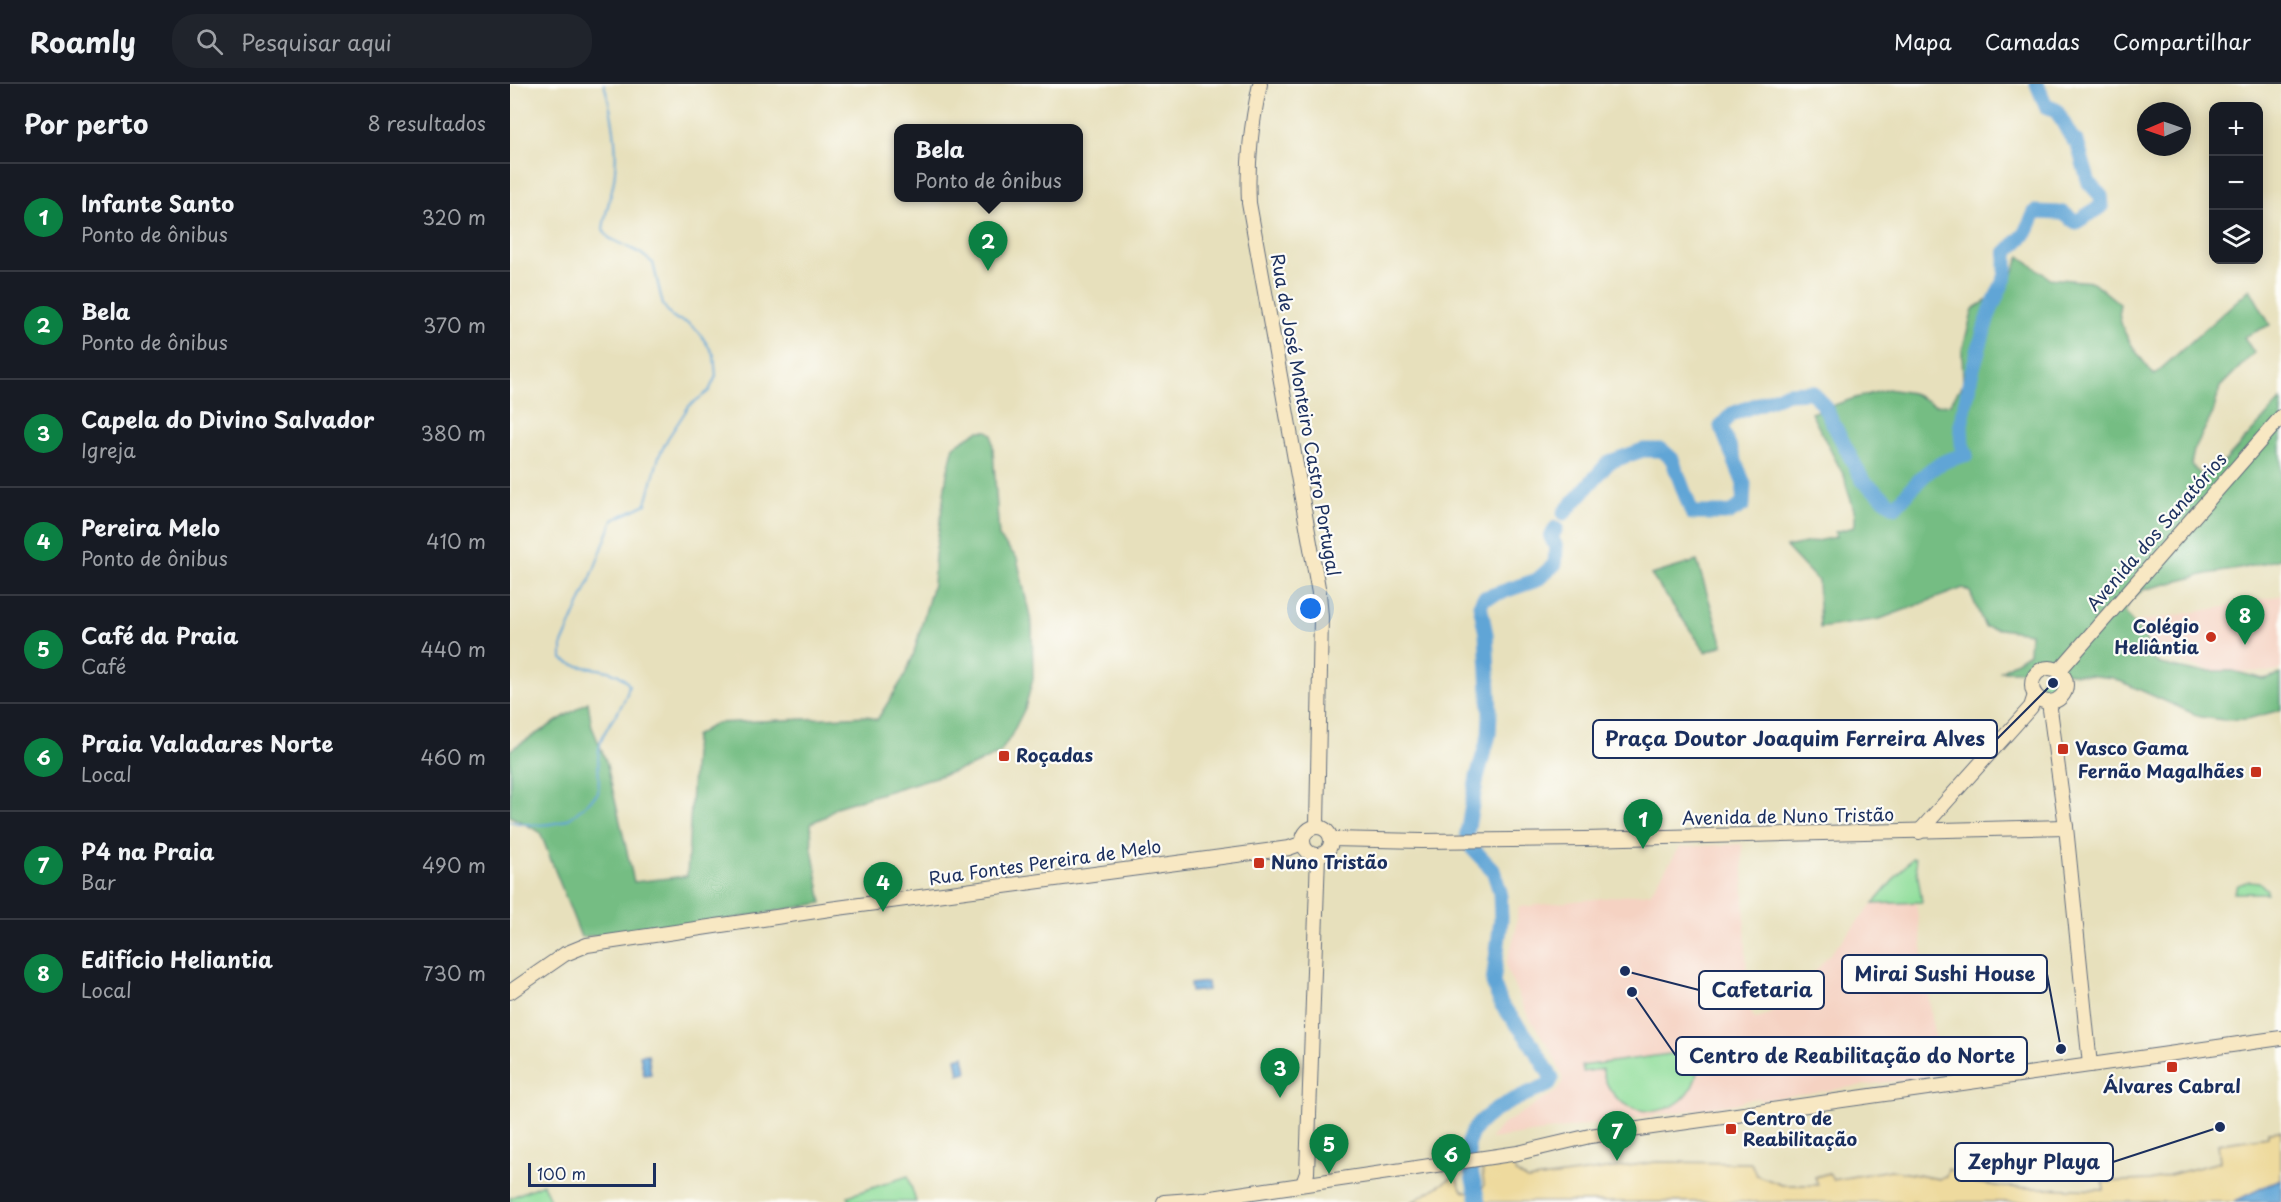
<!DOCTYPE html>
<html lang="pt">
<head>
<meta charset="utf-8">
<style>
	:root { --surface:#171b24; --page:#20242c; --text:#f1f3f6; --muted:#9ea1a6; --line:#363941; --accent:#0b8043 }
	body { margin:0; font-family:"Playpen Sans",sans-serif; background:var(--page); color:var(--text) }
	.controls { position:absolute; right:18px; top:18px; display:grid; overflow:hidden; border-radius:12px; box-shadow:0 3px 15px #0003 }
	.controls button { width:54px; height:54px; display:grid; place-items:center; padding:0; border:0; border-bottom:2px solid var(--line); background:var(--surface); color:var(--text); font:30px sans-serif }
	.compass { position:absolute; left:1627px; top:18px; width:54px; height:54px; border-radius:50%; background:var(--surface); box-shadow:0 3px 15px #0003; rotate:268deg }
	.scale { position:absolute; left:18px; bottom:15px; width:128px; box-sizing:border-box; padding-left:6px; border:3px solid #1b2f5e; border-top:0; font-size:16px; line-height:21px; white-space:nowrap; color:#1b2f5e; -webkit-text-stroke:4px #fdfcf7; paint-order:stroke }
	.you { position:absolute; left:801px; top:525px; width:21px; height:21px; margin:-15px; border:4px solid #fff; border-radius:50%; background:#1a73e8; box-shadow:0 0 0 9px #1a73e833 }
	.badge { display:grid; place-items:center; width:39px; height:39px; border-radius:50%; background:var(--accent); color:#fff; font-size:20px; font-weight:700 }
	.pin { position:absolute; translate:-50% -50px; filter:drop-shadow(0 2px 3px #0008) }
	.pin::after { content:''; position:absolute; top:32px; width:21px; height:18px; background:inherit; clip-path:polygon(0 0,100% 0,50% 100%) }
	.popup { position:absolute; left:384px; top:40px; width:189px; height:78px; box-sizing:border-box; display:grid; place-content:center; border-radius:12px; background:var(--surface); filter:drop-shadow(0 2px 4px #0005); font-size:20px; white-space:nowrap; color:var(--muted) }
	.popup b { font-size:22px; color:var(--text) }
	.popup::after { content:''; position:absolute; left:50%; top:100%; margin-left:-12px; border:12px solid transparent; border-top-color:var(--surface) }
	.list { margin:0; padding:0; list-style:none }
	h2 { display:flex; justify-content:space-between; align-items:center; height:78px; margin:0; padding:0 24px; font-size:26px }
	h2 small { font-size:20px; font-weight:400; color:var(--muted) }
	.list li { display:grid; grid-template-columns:39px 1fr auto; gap:18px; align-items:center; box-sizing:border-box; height:108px; padding:0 24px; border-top:2px solid var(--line) }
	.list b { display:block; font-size:22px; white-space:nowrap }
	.list p { margin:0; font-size:20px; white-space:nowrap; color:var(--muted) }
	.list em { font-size:20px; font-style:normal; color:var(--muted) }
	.icon { flex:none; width:33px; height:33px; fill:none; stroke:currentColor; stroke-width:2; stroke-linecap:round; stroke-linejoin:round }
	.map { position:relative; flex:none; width:1771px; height:1118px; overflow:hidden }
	header { display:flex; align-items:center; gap:36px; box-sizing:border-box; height:84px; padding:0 30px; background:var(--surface); border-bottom:2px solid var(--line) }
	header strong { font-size:28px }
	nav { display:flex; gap:33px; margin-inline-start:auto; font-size:21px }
	.search { width:420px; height:54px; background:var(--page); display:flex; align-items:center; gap:15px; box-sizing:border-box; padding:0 21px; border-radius:24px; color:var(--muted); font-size:22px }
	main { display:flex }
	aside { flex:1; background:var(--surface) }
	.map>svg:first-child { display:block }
</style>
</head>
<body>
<header>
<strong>Roamly</strong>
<div class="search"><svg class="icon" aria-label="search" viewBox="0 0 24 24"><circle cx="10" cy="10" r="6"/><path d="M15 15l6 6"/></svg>Pesquisar aqui</div>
<nav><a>Mapa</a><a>Camadas</a><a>Compartilhar</a></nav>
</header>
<main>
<aside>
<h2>Por perto<small>8 resultados</small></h2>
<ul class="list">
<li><span class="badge">1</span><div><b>Infante Santo</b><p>Ponto de ônibus</p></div><em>320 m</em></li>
<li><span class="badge">2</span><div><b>Bela</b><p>Ponto de ônibus</p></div><em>370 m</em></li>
<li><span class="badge">3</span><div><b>Capela do Divino Salvador</b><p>Igreja</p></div><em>380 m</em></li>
<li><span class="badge">4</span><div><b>Pereira Melo</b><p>Ponto de ônibus</p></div><em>410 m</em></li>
<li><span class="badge">5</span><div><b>Café da Praia</b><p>Café</p></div><em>440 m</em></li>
<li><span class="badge">6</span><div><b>Praia Valadares Norte</b><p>Local</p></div><em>460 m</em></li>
<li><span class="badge">7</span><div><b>P4 na Praia</b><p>Bar</p></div><em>490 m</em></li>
<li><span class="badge">8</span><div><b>Edifício Heliantia</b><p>Local</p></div><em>730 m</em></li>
</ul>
</aside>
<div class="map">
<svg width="1771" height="1118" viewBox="0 0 1771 1118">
	<rect width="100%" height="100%" fill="#fdfcf7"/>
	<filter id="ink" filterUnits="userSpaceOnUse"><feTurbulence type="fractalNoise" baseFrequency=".0167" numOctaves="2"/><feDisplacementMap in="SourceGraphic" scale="12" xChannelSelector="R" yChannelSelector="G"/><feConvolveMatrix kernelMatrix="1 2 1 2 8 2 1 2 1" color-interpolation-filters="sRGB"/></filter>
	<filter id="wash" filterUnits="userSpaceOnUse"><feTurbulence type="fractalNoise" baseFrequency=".008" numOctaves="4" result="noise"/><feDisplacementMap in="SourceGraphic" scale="24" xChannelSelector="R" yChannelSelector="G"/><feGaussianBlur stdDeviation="1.35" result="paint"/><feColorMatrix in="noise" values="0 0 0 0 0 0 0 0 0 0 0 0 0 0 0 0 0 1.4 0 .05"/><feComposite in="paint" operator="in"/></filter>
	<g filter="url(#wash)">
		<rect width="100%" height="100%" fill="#e7e0bc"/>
		<g fill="#f5d2c2">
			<polygon points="1771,511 1771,586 1766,588 1705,587 1678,581 1640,561 1621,545 1627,538 1731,520"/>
			<polygon points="1232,760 1238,922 1245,935 1259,930 1291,904 1363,820 1406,819 1425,957 1432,956 1435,981 1432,990 1251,1016 1248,1014 1234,1016 1231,1019 980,1055 992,1041 1047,1007 1052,998 1052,991 1040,965 1018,932 997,887 996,880 1006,846 1008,823 1140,809 1170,763"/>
		</g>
		<g fill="#91de9b" stroke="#56867c" stroke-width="1.5">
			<circle cx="1540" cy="601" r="10"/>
			<polygon points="1402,774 1405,774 1412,818 1363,820"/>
			<polygon points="1739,797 1749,798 1757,806 1757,809 1724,809 1728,801"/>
			<path d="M 1226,961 L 1227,968 L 1187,973 C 1194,1036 1105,1049 1092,985 L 1073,988 L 1072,982 Z"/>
			<polygon points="398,1092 406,1118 340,1118 338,1112"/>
			<polygon points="33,1100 41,1118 0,1118 0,1114"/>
		</g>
		<g fill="#74bd83" stroke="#487670" stroke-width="1.5">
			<path d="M 1510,172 L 1539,194 L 1583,198 L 1610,220 C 1604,243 1630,273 1644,291 L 1740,205 L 1760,241 L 1734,253 L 1744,269 L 1710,303 L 1703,329 L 1684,366 L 1681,380 L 1690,390 L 1698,392 L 1717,375 L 1771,316 L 1771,475 L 1729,485 L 1697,490 L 1633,506 L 1619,517 L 1615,529 L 1636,555 L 1638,568 L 1643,576 L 1650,580 L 1681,587 L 1723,587 L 1753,595 L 1771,590 L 1771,626 L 1737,635 L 1714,636 L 1691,633 L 1603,594 L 1542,587 L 1526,575 L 1515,587 L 1491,587 L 1519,569 L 1520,549 L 1475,543 L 1460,508 L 1453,504 L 1370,535 L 1310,544 L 1308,497 L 1276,463 L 1326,453 L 1325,448 L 1344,443 C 1349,427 1336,410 1335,394 L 1301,329 L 1342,315 L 1378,305 L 1402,309 L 1425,321 L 1440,320 L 1453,299 L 1452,267 L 1463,225 L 1497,204 Z"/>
			<polygon points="468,347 478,347 482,351 489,453 507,474 522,541 523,595 515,624 501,652 490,669 462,682 326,723 316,732 301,739 302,765 312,819 200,839 71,853 30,748 0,732 0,666 78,618 82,643 96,677 124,798 177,792 185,652 206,639 357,632 367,636 394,593 403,572 423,500 425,472 437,390 444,362"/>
			<polygon points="1187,477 1213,561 1196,568 1141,491"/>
		</g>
		<polygon fill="#eeda9e" stroke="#84847e" stroke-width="1.5" points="1771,1047 1771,1112 1762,1118 902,1118 945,1092 952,1107 969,1112 974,1101 972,1084 996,1082 996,1079 1001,1078 1006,1089 1017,1096 1146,1078 1241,1079 1246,1091 1272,1101 1308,1101 1305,1093 1319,1089 1323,1096 1380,1086 1429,1095 1436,1093 1438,1085 1443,1087 1448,1096 1493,1103 1594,1106 1593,1098 1640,1096 1710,1078 1708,1060 1758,1053 1758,1048"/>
		<g fill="#60a5d6" stroke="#3e6a9a" stroke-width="1.5">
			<polygon points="697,898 698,906 681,908 680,900"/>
			<polygon points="138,970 141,990 134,991 130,971"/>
			<polygon points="454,972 457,988 449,990 446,974"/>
			<polygon points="1771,1095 1771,1118 1723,1118 1766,1097"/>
		</g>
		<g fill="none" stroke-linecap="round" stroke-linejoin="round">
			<path stroke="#60a5d6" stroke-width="2" d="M 0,737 C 18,742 43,743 60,734 C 64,732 83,714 88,709 C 91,689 84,671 93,652 C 101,634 116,621 119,601 C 104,578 73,590 52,575 L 52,560 L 80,496 L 103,436 L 136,420 L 149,372 L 158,354 L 179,322 L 199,307 L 206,292 L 204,271 L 189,248 L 178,239 L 163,234 L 153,221 L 143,179 L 130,169 L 99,154 L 93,146 C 95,126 104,107 105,87 C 108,57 102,28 94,0"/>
			<g stroke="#60a5d6" stroke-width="15">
				<path d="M 1054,429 L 1099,378 L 1133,366 L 1152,366 L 1162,375 L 1182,429 L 1219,429 L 1233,421 L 1234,400 L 1211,342 L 1222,330 L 1278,309 L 1302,308 L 1314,322 L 1353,397 L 1385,423 C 1409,397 1419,378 1456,371 L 1452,360 L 1451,341 L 1461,291 L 1479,230 L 1496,191 L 1496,169 L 1516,149 L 1525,128 L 1553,129 L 1566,138 L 1592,122 L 1591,112 L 1579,99 L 1567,58 L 1563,56 L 1546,26 L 1536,22 L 1527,0"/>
				<polyline points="957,749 967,693 979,651 980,628 976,550 970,521 974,514 1027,496 1045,480 1046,463 1041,453 1046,444"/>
				<path d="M 962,764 L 983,786 L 990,808 L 991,836 L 983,899 L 991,920 L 1019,956 L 1042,994 L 1038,1001 C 1012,1012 959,1031 958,1063 C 958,1081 965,1101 968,1118"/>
			</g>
		</g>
	</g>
	<g filter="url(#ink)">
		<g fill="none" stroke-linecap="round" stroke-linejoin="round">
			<g stroke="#626d7f" stroke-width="16">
				<g id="secondary">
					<path d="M 750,0 C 741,42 737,77 739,119 L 809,509 L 811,533 L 807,742"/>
					<circle cx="1539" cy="601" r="17"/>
					<polyline points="1549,587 1771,333"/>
					<polyline points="1539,618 1556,743 1580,981"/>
					<circle cx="807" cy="757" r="14"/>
					<polyline points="1409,748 1521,623 1525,611"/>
					<polyline points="821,755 912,757 1075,755 1556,743"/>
					<polyline points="0,908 55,870 77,861 320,825 779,764 793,759"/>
					<polyline points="793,1100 797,1089 808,771"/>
					<polyline points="654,1118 695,1115 1008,1069 1080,1052 1156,1041 1771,954"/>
				</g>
			</g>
			<use href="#secondary" stroke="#f8e8c3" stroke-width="14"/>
		</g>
	</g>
	<g fill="#c8321e" stroke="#fdfcf7" stroke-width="2">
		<circle cx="1701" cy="553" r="6"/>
		<rect x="1547" y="659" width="12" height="12" rx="3"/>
		<rect x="488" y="666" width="12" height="12" rx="3"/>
		<rect x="1740" y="682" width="12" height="12" rx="3"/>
		<rect x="743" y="773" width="12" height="12" rx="3"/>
		<rect x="1656" y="977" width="12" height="12" rx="3"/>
		<rect x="1215" y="1039" width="12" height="12" rx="3"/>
	</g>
	<g text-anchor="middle" stroke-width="4.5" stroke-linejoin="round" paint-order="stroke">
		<g font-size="18" fill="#1b2f5e" stroke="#fdfcf7">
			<text transform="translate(795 331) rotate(80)" y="6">Rua de José Monteiro Castro Portugal</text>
			<text transform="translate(1647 448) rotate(-49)" y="6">Avenida dos Sanatórios</text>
			<text transform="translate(1278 733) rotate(-1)" y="6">Avenida de Nuno Tristão</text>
			<text transform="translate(535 779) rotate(-8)" y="6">Rua Fontes Pereira de Melo</text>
		</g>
		<g font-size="18" font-weight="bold" fill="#1b2f5e" stroke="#fdfcf7" text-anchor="start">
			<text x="1689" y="549" text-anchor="end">Colégio<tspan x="1689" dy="21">Heliântia</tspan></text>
			<text x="1565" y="671">Vasco Gama</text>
			<text x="506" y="678">Roçadas</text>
			<text x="1734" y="694" text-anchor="end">Fernão Magalhães</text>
			<text x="761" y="785">Nuno Tristão</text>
			<text x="1662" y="1009" text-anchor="middle">Álvares Cabral</text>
			<text x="1233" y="1041">Centro de<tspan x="1233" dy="21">Reabilitação</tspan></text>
		</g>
	</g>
	<path fill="none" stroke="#1b2f5e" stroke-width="2" d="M1543 599L1487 655M1551 965L1537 890M1115 887L1189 906M1122 908L1166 972M1710 1043L1603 1078"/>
	<g fill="#1b2f5e" stroke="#fdfcf7" stroke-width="2">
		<circle cx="1543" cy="599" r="6"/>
		<circle cx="1551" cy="965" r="6"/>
		<circle cx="1115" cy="887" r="6"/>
		<circle cx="1122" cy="908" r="6"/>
		<circle cx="1710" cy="1043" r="6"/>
	</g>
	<g fill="#fdfcf7" stroke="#1b2f5e" stroke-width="2">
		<rect x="1083" y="636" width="404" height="38" rx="6"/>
		<rect x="1332" y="871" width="205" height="38" rx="6"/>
		<rect x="1189" y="887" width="125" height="38" rx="6"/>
		<rect x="1166" y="953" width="351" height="38" rx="6"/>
		<rect x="1445" y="1059" width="158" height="38" rx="6"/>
	</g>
	<g font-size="20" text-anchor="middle" font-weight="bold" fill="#1b2f5e">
		<text x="1285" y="662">Praça Doutor Joaquim Ferreira Alves</text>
		<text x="1435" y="897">Mirai Sushi House</text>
		<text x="1252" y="913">Cafetaria</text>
		<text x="1342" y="979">Centro de Reabilitação do Norte</text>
		<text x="1524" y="1085">Zephyr Playa</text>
	</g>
</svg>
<div class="controls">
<button>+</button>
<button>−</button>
<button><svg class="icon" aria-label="layers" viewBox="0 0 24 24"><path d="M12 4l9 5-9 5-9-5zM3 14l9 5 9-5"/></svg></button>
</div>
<svg class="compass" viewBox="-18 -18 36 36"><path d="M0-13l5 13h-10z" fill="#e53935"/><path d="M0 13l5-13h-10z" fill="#9ea1a6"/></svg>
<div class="scale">100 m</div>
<div class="you"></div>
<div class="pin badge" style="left:1133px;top:765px">1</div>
<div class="pin badge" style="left:478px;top:187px">2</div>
<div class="popup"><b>Bela</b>Ponto de ônibus</div>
<div class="pin badge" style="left:770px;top:1014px">3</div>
<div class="pin badge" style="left:373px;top:828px">4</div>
<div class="pin badge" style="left:819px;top:1090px">5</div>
<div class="pin badge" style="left:941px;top:1100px">6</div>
<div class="pin badge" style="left:1107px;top:1077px">7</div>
<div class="pin badge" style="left:1735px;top:561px">8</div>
</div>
</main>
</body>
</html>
